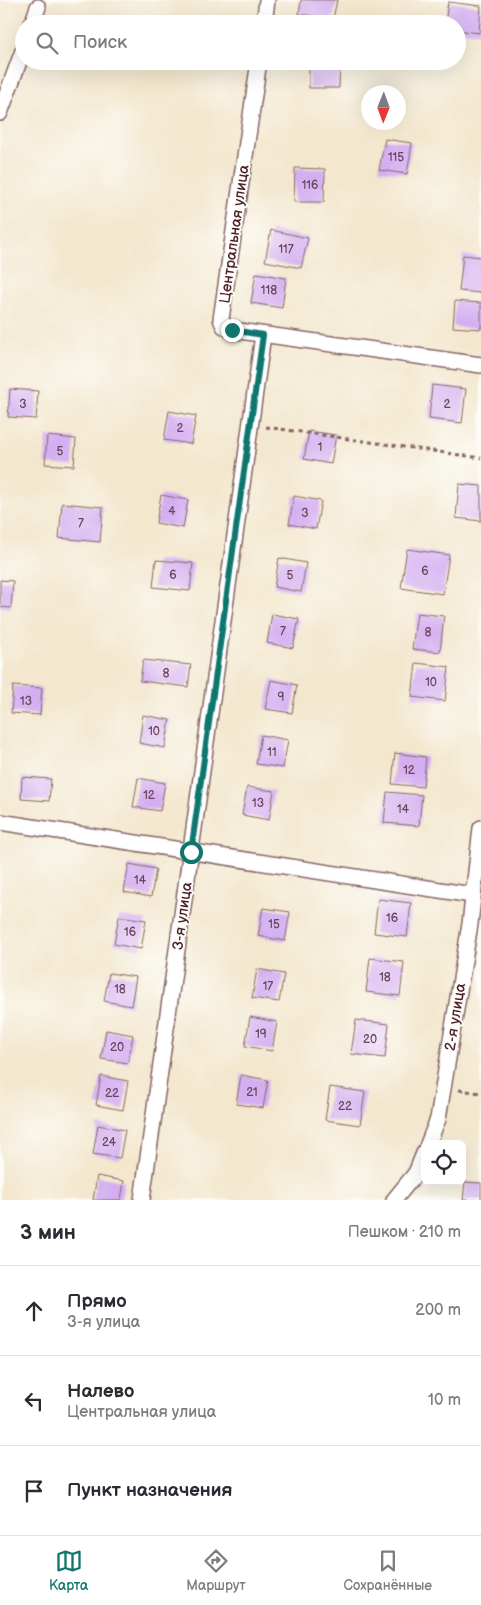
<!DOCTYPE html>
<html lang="ru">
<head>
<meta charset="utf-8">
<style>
	:root { --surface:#fff; --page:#f7f7f7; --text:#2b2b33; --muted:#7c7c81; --line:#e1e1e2; --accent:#0f766e }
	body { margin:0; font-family:"Balsamiq Sans",sans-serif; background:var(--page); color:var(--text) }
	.controls { position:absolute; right:15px; bottom:15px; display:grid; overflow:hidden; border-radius:8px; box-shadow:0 5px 20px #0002 }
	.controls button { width:45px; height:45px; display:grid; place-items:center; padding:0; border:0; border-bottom:1px solid var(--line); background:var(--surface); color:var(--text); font:25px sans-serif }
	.compass { position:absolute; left:361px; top:85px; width:45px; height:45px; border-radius:50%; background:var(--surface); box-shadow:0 5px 20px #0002; rotate:181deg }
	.stop { position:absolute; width:15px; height:15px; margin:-11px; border:4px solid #0f766e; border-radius:50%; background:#fff }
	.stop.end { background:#0f766e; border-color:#fff; box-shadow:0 1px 5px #0008 }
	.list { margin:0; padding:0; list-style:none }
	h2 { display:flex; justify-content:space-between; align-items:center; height:65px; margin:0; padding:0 20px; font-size:21px }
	h2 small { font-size:16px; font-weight:400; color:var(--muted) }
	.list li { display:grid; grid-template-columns:32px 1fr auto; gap:15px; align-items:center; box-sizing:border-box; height:90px; padding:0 20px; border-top:1px solid var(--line) }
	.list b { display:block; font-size:19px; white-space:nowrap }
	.list p { margin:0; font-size:16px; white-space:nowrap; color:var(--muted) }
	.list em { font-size:16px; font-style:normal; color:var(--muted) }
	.icon { flex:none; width:28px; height:28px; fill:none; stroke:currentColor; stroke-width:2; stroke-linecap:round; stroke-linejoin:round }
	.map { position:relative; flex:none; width:481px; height:1200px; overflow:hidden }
	.search { position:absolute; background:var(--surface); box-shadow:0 5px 20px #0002; left:15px; right:15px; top:15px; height:55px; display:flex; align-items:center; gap:12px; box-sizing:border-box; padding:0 18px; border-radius:28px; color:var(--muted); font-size:19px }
	.sheet { height:335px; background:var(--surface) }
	nav { display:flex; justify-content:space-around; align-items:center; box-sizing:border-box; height:70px; border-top:1px solid var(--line); background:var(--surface); font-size:14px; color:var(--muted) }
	nav a { display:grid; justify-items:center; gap:2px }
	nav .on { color:var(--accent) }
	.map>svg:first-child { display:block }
</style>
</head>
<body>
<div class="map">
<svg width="481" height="1200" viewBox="0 0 481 1200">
	<rect width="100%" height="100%" fill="#fdfcf7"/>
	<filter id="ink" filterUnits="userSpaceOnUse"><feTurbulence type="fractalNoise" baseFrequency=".02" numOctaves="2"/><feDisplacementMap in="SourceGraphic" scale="10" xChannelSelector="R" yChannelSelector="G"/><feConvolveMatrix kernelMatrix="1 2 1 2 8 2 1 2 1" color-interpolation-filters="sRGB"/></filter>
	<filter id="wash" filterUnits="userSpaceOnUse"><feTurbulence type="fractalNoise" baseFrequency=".0096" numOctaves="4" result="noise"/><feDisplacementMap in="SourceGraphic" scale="20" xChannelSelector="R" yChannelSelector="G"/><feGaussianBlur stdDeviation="1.12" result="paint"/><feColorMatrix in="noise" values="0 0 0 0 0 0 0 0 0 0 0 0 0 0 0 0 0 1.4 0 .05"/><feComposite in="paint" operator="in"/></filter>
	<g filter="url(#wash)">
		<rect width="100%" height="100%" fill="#f3e7ce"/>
		<g id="blocks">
			<g fill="#d3aef1">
				<polygon points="301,0 337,0 333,19 299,14"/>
				<polygon points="448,2 481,6 479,33 457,30 457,24 445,24"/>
				<polygon points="309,61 340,61 339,88 309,88"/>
				<polygon points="385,139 412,143 407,174 379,170"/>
				<polygon points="295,168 325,169 324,202 294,202"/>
				<polygon points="271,230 308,238 301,268 265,261"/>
				<polygon points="463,255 481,257 481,293 459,291"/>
				<polygon points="256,273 286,278 282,308 251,303"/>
				<polygon points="455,301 481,303 481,329 453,327"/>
				<polygon points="432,385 466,389 462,423 429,419"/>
				<polygon points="10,389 38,391 36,419 8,417"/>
				<polygon points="169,411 196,416 191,444 164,440"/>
				<polygon points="309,431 336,435 331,464 304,459"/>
				<polygon points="47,436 76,439 74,466 45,464"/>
				<polygon points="459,484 481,486 481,521 456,518"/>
				<polygon points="161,495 188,500 183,528 156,523"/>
				<polygon points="294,496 321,501 316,529 289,524"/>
				<polygon points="62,503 103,507 100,542 59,538"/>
				<polygon points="407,549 449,555 443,594 401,588"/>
				<polygon points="279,558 306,563 301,592 274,587"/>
				<polygon points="156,560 193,563 190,591 153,587"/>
				<polygon points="0,580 13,581 11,608 0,607"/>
				<polygon points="417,613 444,616 440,652 412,649"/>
				<polygon points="272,614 299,619 293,648 267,643"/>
				<polygon points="143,660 191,665 188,687 140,681"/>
				<polygon points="416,663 449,667 445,701 412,697"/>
				<polygon points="271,680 297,685 292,713 265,709"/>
				<polygon points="13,686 42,688 40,715 11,713"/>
				<polygon points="143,715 170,720 165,748 139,743"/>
				<polygon points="261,735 288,740 283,768 256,764"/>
				<polygon points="395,753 426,757 423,787 392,784"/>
				<polygon points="22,777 51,779 49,801 21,799"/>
				<polygon points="138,778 165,783 160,811 133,807"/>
				<polygon points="247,787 274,791 269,820 242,815"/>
				<polygon points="387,792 422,795 419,826 384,823"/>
				<polygon points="129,864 156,869 151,897 124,892"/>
				<polygon points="378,899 411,903 407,937 374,933"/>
				<polygon points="263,908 290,912 285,941 258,936"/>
				<polygon points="119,916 146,920 141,949 114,944"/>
				<polygon points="370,958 404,962 400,996 366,992"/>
				<polygon points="257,969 284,974 279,1002 252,998"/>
				<polygon points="109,973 136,977 131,1006 104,1001"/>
				<polygon points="250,1017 277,1022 272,1051 245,1046"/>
				<polygon points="356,1020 389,1024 385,1058 351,1054"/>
				<polygon points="106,1030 133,1035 128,1063 101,1059"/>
				<polygon points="241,1075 268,1080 263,1108 236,1104"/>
				<polygon points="101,1076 128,1081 123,1110 96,1105"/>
				<polygon points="330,1087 365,1092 360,1125 325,1120"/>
				<polygon points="98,1125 125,1130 120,1158 93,1154"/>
				<polygon points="97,1176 124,1181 121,1200 93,1200"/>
				<polygon points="465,1182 481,1183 481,1200 463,1200"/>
			</g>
		</g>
	</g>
	<g filter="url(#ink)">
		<use href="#blocks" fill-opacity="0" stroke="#856564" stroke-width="1"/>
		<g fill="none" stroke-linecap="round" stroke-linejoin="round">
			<g stroke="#856564" stroke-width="18">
				<g id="minor">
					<polyline points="32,24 38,7"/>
					<polyline points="264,24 267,0"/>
					<polyline points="259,61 221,319 224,326 232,330 481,365"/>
					<polyline points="0,113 24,48"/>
					<polyline points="0,822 472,895"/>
					<polyline points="428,1144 438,1119 470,924 481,828"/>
					<polyline points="142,1200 263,335"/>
					<polyline points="394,1200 416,1173 425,1151"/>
				</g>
			</g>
			<g stroke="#856564" stroke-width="3" stroke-dasharray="4 4" stroke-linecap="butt">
				<polyline points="266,427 481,458"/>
				<polyline points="459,1090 481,1093"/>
			</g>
			<use href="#minor" stroke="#fff" stroke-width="15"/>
		</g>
	</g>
	<g fill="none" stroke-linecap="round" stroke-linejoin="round" filter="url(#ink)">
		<polyline stroke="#0f766e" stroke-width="6" points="191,852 263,335 232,330"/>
	</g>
	<g text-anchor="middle" stroke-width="4" stroke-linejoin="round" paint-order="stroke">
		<g font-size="12" fill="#6c435c">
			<text x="396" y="161">115</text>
			<text x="310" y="189">116</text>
			<text x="286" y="253">117</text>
			<text x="269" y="294">118</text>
			<text x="23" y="408">3</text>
			<text x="447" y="408">2</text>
			<text x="180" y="432">2</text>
			<text x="320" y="451">1</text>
			<text x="60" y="455">5</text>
			<text x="172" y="515">4</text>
			<text x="305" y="517">3</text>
			<text x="81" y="527">7</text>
			<text x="425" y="575">6</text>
			<text x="173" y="579">6</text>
			<text x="290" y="579">5</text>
			<text x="283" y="635">7</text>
			<text x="428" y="636">8</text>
			<text x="166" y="677">8</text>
			<text x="431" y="686">10</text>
			<text x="281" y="701">9</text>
			<text x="26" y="705">13</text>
			<text x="154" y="735">10</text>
			<text x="272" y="756">11</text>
			<text x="409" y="774">12</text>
			<text x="149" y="799">12</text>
			<text x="258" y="807">13</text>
			<text x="403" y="813">14</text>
			<text x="140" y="884">14</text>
			<text x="392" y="922">16</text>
			<text x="274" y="928">15</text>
			<text x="130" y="936">16</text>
			<text x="385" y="981">18</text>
			<text x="268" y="990">17</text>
			<text x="120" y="993">18</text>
			<text x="261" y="1038">19</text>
			<text x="370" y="1043">20</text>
			<text x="117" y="1051">20</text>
			<text x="252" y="1096">21</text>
			<text x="112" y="1097">22</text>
			<text x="345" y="1110">22</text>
			<text x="109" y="1146">24</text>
		</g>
		<g font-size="15" fill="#4a1f2b" stroke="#fdfcf7">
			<text transform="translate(234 234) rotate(-82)" y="5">Центральная улица</text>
			<text transform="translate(182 916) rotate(-82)" y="5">3-я улица</text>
			<text transform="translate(455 1017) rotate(-81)" y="5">2-я улица</text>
		</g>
	</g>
</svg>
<div class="controls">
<button><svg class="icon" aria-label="locate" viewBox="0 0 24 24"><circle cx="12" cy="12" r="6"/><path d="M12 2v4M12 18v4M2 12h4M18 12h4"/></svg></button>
</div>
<svg class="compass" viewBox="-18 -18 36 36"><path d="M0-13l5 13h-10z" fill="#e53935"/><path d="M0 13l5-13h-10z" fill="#7c7c81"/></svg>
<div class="stop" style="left:191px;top:852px"></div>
<div class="stop end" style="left:232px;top:330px"></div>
<div class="search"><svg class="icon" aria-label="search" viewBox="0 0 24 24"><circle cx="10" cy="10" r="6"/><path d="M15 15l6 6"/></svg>Поиск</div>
</div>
<section class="sheet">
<h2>3 мин<small>Пешком · 210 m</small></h2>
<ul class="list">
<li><svg class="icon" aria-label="ahead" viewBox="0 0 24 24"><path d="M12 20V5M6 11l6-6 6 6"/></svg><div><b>Прямо</b><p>3-я улица</p></div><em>200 m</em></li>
<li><svg class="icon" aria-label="left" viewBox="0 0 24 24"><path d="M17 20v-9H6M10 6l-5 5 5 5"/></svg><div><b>Налево</b><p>Центральная улица</p></div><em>10 m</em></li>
<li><svg class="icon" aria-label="arrive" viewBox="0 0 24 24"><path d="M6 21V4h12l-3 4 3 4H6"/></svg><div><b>Пункт назначения</b></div></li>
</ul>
</section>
<nav>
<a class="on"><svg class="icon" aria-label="map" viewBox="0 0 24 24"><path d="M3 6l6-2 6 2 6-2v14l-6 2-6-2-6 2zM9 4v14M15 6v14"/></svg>Карта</a>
<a><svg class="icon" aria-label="directions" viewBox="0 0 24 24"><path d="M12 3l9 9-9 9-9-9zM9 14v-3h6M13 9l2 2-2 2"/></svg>Маршрут</a>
<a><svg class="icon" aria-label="saved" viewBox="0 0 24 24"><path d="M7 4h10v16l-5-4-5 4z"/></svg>Сохранённые</a>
</nav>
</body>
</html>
